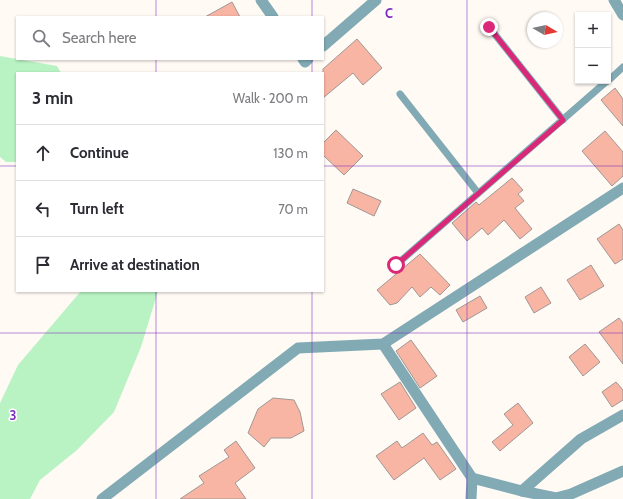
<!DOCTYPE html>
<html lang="en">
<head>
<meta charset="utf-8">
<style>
	:root { --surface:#fff; --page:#f7f7f7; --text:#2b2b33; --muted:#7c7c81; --line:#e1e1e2 }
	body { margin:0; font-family:Cabin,sans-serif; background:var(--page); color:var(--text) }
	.controls { position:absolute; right:12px; top:12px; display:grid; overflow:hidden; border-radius:0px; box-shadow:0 1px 3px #0004 }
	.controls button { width:36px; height:36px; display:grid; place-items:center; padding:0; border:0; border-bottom:1px solid var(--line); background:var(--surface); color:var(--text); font:20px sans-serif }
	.compass { position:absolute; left:527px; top:12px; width:36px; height:36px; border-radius:50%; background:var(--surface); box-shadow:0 1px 3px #0004; rotate:99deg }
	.stop { position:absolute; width:12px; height:12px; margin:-9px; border:3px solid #db2777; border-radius:50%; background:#fff }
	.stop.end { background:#db2777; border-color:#fff; box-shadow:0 1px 4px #0008 }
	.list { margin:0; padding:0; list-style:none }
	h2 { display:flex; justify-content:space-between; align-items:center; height:52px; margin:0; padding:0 16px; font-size:17px }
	h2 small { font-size:13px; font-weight:400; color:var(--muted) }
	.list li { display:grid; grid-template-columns:26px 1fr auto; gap:12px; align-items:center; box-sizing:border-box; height:56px; padding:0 16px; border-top:1px solid var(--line) }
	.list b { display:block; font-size:15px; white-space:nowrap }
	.list em { font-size:13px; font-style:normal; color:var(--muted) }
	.icon { flex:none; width:22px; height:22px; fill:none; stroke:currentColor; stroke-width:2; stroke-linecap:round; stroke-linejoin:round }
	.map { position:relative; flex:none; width:623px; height:499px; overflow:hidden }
	.search { position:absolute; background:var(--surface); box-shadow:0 1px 3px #0004; left:16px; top:16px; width:308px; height:44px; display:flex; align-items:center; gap:10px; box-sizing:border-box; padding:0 14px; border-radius:0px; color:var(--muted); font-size:15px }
	.panel { position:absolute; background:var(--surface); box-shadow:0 1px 3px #0004; left:16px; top:72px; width:308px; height:220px; border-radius:0px }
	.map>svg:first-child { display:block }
</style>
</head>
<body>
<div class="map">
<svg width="623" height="499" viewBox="0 0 623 499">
	<rect width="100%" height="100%" fill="#fffaf4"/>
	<g fill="#b9f3c3">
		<polygon points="0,56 57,66 61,73 17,73 17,162 6,162 0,157"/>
		<polygon points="81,291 158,291 141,347 114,412 77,450 40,480 30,499 0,499 0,403 18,365"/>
	</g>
	<g fill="#f9b5a4" stroke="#9f9795">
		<polygon points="232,2 240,17 205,17"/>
		<polygon points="357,39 382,68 363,85 353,73 323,98 323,69"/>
		<polygon points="615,88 623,99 623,126 601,100"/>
		<polygon points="336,130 363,156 344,175 323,155 323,143"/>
		<polygon points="605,131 623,152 623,176 612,186 582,151"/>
		<polygon points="512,178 523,190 518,194 524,201 515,208 532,229 520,239 504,220 488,235 482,228 467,241 452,223 476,202 479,205"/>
		<polygon points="353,189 381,201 374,216 347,203"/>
		<polygon points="619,224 623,230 623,259 615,264 597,239"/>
		<polygon points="420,254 450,285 440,295 431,287 420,297 412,287 397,303 390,305 377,290"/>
		<polygon points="591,265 604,286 580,300 567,280"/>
		<polygon points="541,287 551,303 534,313 525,297"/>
		<polygon points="480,296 487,308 463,322 456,310"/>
		<polygon points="619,318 623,323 623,364 599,332"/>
		<polygon points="411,340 437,376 420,388 396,351"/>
		<polygon points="585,344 600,362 583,376 569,357"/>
		<polygon points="400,382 416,408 399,420 381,394"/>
		<polygon points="616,382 623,390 623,400 612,407 602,392"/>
		<polygon points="273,398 294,400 300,412 304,431 291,438 271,438 264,447 248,433 258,409"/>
		<polygon points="518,403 533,423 500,451 492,442 513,425 504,414"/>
		<polygon points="423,433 432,445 437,442 456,469 440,480 424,458 394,480 376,456 397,441 402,448"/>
		<polygon points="236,441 255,468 235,483 246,499 180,499 204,483 199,476 229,457 224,450"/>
	</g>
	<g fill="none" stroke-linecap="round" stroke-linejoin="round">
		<g stroke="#81aab5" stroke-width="7">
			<polyline points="489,27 563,120"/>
			<polyline points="608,81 623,67"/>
			<polyline points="400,94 478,193"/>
			<polyline points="396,265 607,81"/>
		</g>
		<g stroke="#81aab5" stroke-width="11">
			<polyline points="261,0 273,17"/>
			<polyline points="614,0 623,15"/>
			<polyline points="323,46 376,0"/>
			<polyline points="303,59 305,62 308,59"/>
			<polyline points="383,344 472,478"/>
			<polyline points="522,491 556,498 571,494 623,471"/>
			<polyline points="102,499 298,348 383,344 623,188"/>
			<polyline points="471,499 472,478 522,491 581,439 623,415"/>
		</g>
	</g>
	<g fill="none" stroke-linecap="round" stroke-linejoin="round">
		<polyline stroke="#db2777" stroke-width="5" points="396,265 563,120 489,27"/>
	</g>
	<path fill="none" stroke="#7b2cbf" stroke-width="1" stroke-opacity="0.55" d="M 156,0 L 156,17M 312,0 L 312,17M 467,0 L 467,499M 156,59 L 156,73M 312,59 L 312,73M 0,166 L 17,166M 323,166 L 623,166M 156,291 L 156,499M 312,291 L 312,499M 0,333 L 623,333"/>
	<g font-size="13" text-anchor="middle" font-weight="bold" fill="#7b2cbf" stroke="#fff" stroke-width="3" stroke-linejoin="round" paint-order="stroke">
		<text x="389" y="18">C</text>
		<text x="13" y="420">3</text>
	</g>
</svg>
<div class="controls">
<button>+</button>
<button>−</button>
</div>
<svg class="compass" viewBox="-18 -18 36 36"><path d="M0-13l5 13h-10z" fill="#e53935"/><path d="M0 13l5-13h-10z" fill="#7c7c81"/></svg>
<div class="stop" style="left:396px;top:265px"></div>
<div class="stop end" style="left:489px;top:27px"></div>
<div class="search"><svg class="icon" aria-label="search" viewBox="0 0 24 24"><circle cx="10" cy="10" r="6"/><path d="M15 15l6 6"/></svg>Search here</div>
<section class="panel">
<h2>3 min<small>Walk · 200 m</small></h2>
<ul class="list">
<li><svg class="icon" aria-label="ahead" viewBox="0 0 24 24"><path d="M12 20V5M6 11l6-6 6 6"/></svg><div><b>Continue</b></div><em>130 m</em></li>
<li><svg class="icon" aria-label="left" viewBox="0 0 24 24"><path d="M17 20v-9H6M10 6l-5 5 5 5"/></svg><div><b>Turn left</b></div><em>70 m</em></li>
<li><svg class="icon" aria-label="arrive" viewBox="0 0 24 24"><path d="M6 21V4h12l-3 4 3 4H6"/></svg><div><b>Arrive at destination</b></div></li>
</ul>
</section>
</div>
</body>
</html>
